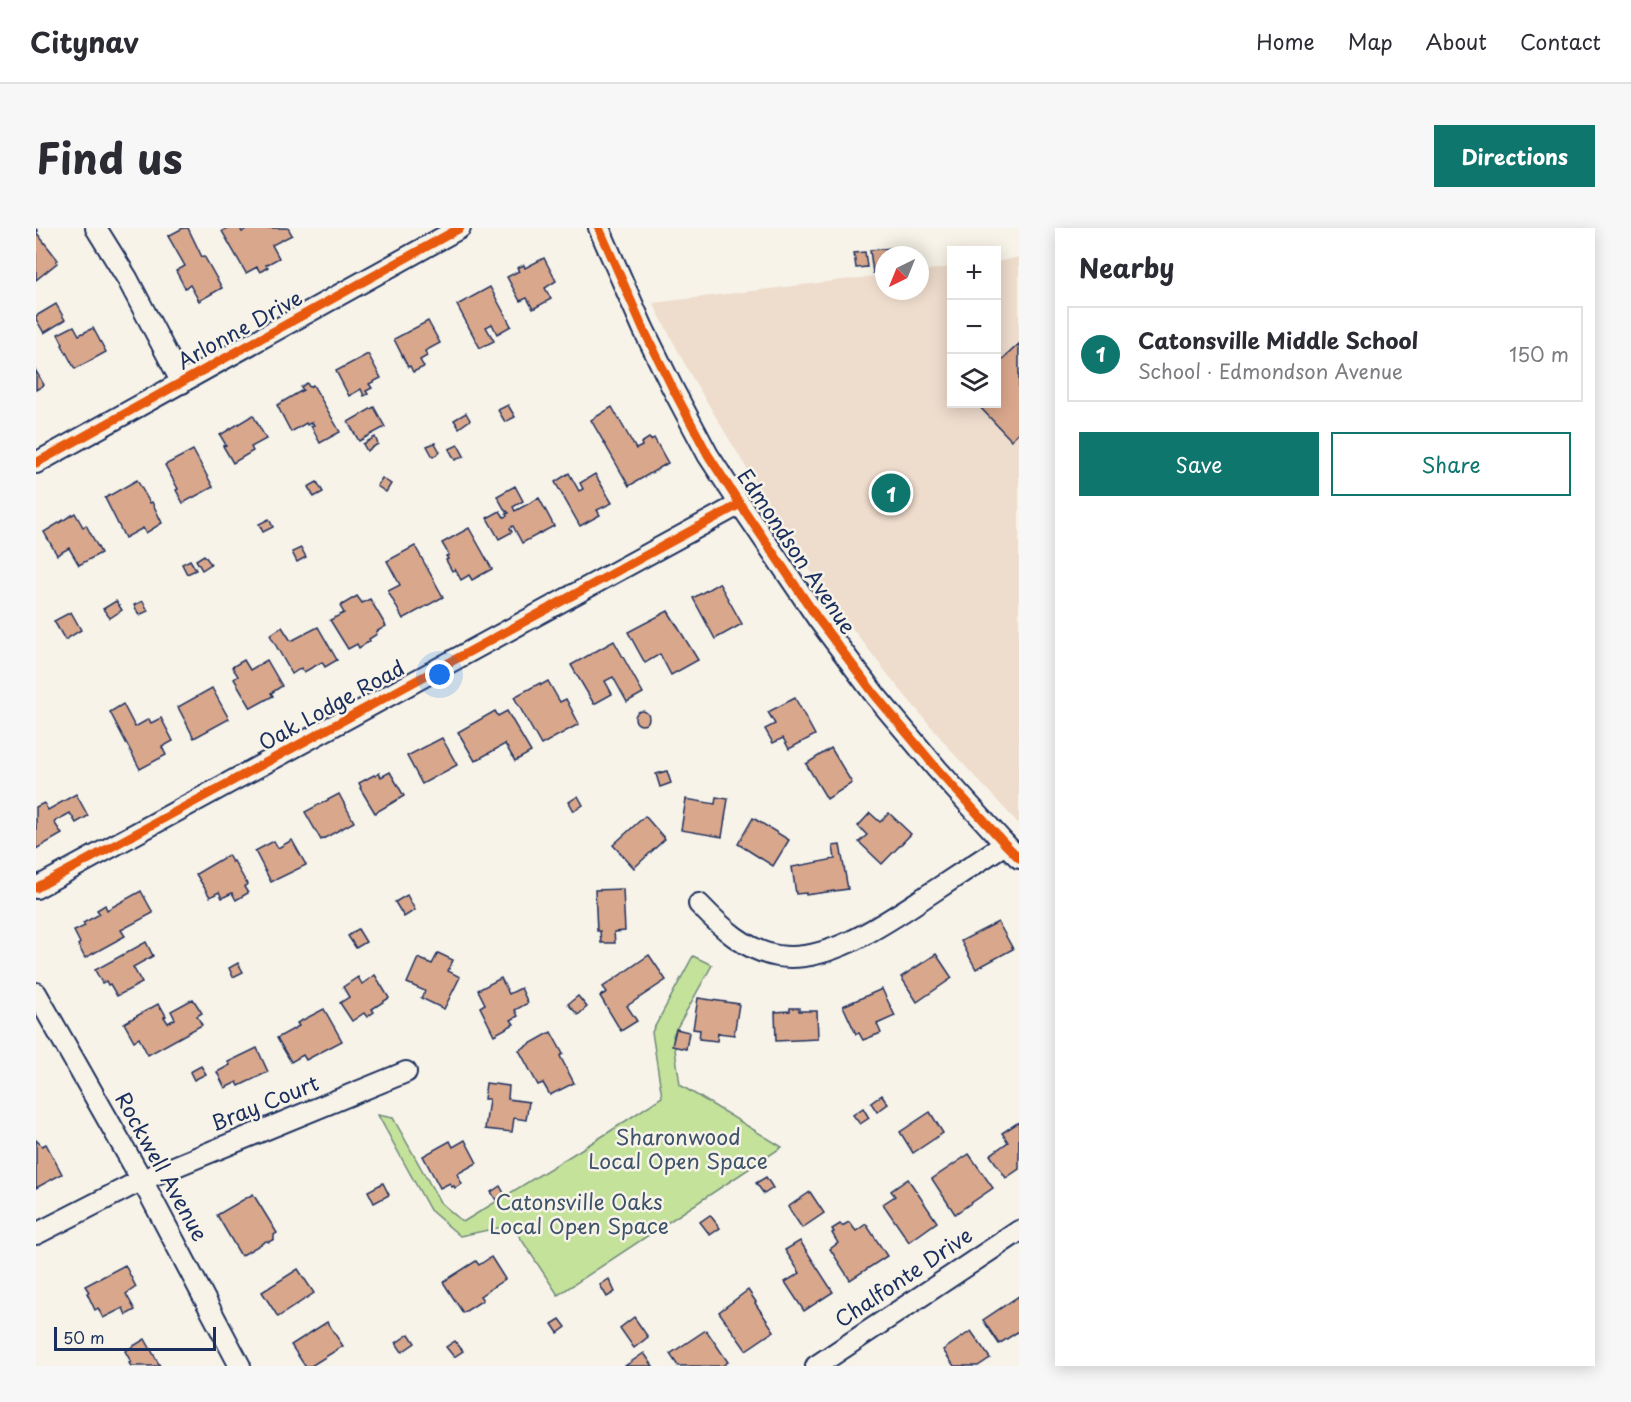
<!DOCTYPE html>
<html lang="en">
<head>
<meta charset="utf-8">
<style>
	:root { --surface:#fff; --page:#f7f7f7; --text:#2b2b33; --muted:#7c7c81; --line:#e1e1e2; --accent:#0f766e }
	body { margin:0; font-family:"Playpen Sans",sans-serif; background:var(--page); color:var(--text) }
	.controls { position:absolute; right:18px; top:18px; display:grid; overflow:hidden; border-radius:0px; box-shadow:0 3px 15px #0003 }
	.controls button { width:54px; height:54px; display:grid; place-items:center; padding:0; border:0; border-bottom:2px solid var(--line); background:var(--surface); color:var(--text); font:30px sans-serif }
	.compass { position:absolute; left:839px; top:18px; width:54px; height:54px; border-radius:50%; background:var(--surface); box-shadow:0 3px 15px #0003; rotate:223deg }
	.scale { position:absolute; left:18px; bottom:15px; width:162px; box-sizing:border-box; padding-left:6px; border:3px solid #1b2f5e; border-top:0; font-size:16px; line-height:21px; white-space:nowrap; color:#1b2f5e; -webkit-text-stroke:4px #f7f3e8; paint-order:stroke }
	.you { position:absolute; left:404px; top:447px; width:21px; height:21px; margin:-15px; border:4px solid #fff; border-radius:50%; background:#1a73e8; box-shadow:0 0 0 9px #1a73e833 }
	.badge { display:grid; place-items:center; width:39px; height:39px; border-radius:50%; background:var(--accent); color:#fff; font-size:20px; font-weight:700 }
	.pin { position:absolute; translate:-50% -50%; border:3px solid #fff; box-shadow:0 2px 6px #0006 }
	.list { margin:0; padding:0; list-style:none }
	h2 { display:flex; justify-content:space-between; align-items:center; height:78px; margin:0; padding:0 24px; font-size:26px }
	h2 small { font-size:20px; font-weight:400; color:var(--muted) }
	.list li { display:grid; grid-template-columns:39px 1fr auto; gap:18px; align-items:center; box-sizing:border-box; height:96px; margin:0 12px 12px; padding:0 12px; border:2px solid var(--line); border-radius:0px }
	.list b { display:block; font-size:22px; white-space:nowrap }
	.list p { margin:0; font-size:20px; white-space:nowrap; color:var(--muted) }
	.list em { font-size:20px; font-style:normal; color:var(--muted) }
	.actions { display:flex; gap:12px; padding:18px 24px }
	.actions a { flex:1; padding:14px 0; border:2px solid var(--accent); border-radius:0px; text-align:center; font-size:21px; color:var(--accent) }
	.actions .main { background:var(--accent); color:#fff }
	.icon { flex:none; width:33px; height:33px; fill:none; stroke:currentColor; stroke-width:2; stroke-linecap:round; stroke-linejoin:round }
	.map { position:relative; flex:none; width:983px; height:1138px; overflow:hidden; border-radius:0px }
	header { display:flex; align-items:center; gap:36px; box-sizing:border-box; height:84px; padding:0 30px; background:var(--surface); border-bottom:2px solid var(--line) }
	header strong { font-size:28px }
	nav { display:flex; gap:33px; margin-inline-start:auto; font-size:21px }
	.intro { display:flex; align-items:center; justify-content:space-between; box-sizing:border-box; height:144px; padding:0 36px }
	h1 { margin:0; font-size:42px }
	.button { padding:15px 27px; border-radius:0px; background:var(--accent); color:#fff; font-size:21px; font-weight:700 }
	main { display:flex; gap:36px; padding:0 36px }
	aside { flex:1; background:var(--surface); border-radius:0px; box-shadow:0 3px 15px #0003 }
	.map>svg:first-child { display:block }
</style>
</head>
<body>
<header>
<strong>Citynav</strong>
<nav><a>Home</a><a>Map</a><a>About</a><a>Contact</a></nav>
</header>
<div class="intro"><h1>Find us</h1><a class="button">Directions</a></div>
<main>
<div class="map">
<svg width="983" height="1138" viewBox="0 0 983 1138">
	<rect width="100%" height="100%" fill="#f7f3e8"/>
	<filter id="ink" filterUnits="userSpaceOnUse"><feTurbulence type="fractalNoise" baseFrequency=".0167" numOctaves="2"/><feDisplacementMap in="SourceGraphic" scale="12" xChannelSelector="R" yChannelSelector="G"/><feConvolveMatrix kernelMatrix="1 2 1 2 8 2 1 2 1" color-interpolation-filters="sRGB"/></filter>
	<g filter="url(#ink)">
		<polygon fill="#eedccc" points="983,29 983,596 918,526 857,453 799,378 757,317 695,214 653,144 617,75 848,47 848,63 884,63 884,43 915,39 915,176 960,176 961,34"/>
		<polygon fill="#c4e29a" stroke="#70887c" stroke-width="1.5" points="657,728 676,737 637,807 644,857 746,919 522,1067 476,997 424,1008 394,982 342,887 357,890 404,974 427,994 570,906 626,869 616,804"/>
		<g fill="#d9a78c" stroke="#1b2f5e" stroke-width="1.5">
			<polygon points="147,0 152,0 166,29 168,28 186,60 163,73 154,57 149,60 140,43 149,38 132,8"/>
			<polygon points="192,0 204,0 206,4 211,0 252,0 256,7 236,17 243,30 230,37 232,39 224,44 221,39 210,45 186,3"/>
			<polygon points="0,1 2,3 0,4 22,32 20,33 21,35 0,52"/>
			<polygon points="856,20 857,27 848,27 848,43 837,45 834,22"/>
			<polygon points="829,24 831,39 820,40 818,25"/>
			<polygon points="508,30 520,53 509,60 515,71 497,81 491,70 484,73 471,49 483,43 481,40 488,37 489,40"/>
			<polygon points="454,59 475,98 461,106 456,96 450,99 458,113 444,120 421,77"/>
			<polygon points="20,76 29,92 8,105 0,91 0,88"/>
			<polygon points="392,93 404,115 389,123 391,128 384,132 388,139 377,144 374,138 372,139 358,111"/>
			<polygon points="38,98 43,107 57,100 70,124 39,141 26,117 27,116 22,106"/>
			<polygon points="983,116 983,204 975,212 941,176 960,176 960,137"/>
			<polygon points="332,126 345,150 333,156 336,160 330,163 332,166 328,168 325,161 313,168 300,143"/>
			<polygon points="0,143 8,157 0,162"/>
			<polygon points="271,155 273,159 277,157 304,204 284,215 275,198 278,197 276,194 271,197 270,195 255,204 241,177 267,162 265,159"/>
			<polygon points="472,177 479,189 469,194 462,182"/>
			<polygon points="338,179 349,199 323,213 312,194"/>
			<polygon points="576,179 600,221 606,218 605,215 613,210 615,212 618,210 632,235 593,258 555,192"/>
			<polygon points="430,185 434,192 423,200 418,192"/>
			<polygon points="217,187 230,211 215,219 217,223 197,235 187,218 190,217 184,207"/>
			<polygon points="339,209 342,216 331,223 327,216"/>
			<polygon points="399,215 404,224 397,229 391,218"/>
			<polygon points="422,217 428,228 419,232 413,221"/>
			<polygon points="157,222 177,259 147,275 140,262 142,261 129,237"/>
			<polygon points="533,245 543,263 547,261 544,255 559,246 576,275 561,282 564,287 544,298 519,254"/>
			<polygon points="346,250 355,256 350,264 341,258"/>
			<polygon points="101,252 114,275 116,274 126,295 110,305 107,300 89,310 69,270"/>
			<polygon points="281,254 287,264 278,269 272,259"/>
			<polygon points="479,258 487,273 477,279 479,283 503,270 518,298 486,315 477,298 474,300 476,304 463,311 451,290 464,283 468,289 471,288 470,286 473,285 471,283 470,284 461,268"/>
			<polygon points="39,285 47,299 50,297 65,325 43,337 33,320 21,327 8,304"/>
			<polygon points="233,291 237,299 227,304 223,296"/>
			<polygon points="433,300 456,341 436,352 433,347 425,352 419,341 416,343 410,332 412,331 410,328 413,327 406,315"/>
			<polygon points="379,318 407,369 367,391 352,363 364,357 351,333"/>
			<polygon points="265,320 270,329 261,334 256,324"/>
			<polygon points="168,327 175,336 166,342 160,332"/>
			<polygon points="154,332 160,342 151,346 146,336"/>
			<polygon points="683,355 706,396 679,411 657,370"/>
			<polygon points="321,368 326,375 334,371 350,398 340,404 341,406 333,411 334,413 323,420 321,416 312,421 294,392 308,385 304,378"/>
			<polygon points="80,373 86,382 74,390 67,381"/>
			<polygon points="107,373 112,383 103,387 98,377"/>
			<polygon points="632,383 662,432 635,447 624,426 609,435 592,404"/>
			<polygon points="35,384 45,402 29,412 18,393"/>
			<polygon points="246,399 255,413 282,399 301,432 289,439 286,434 268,444 265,440 256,446 234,407"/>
			<polygon points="578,413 607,465 591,474 577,449 569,453 576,466 558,476 535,437"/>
			<polygon points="208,432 214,442 231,432 246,458 235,465 237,468 215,480 198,451 202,448 196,439"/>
			<polygon points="512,453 524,474 530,471 543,496 505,517 478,469 504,455 505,457"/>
			<polygon points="176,460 193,491 158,510 142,479"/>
			<polygon points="759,470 779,507 753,521 747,510 737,515 729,501 739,496 732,484"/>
			<polygon points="87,476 99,499 113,491 115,495 125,490 137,513 126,519 130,527 104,541 74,484"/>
			<polygon points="459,483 462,488 471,483 495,524 479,533 469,516 439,533 422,504"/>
			<circle cx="606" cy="490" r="7"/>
			<polygon points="406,510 421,537 386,556 371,528"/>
			<polygon points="795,520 816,555 791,571 770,536"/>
			<polygon points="631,543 635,555 624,559 620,546"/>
			<polygon points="354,544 368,568 339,585 324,560 325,559 323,555 338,547 339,548 343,545 345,549"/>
			<polygon points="40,566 52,588 40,595 34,585 18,594 26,606 0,621 0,579 8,575 12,582"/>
			<polygon points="303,566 318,594 285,612 269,584"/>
			<polygon points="542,568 547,577 538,583 533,574"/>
			<polygon points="680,569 692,571 686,609 645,602 650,571 679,576"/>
			<polygon points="834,585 844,594 853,585 875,606 846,636 823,614 831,607 822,598"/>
			<polygon points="609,588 629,611 598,640 577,617"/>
			<polygon points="717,590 753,612 737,638 702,616"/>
			<polygon points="256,612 270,637 235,654 219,623 238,613 242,620"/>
			<polygon points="804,617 812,661 770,667 770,665 760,666 756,639 799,631 797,618"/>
			<polygon points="192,627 196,634 198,633 211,656 208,659 212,665 200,672 196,665 186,670 183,664 174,669 160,646"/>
			<polygon points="587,661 589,703 578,704 579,715 565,715 564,703 561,703 559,662"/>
			<polygon points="105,663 117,685 85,702 89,708 49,730 42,717 44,715 38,703 49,698 47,695 64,686 61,682 69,677 71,682"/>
			<polygon points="371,667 379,682 368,689 359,674"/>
			<polygon points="962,694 977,721 940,741 925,713"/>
			<polygon points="322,701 330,714 320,720 312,708"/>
			<polygon points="110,714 117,728 97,739 106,755 81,768 74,756 72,757 70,753 66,755 59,742"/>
			<polygon points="402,725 417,732 412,743 424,749 408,781 385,770 389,763 371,755 382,730 396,736"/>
			<polygon points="900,726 916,750 881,774 865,749"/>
			<polygon points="613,727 630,752 591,778 601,793 585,803 564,768 571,764 567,759"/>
			<polygon points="202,735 207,744 197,749 193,740"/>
			<polygon points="339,747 353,770 336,781 338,784 331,789 328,785 316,793 304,775 313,769 307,759 322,749 326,756"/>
			<polygon points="465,750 473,766 485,760 492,775 479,782 482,788 475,792 478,796 458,807 444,779 449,776 442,762"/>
			<polygon points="846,761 859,788 841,796 845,805 827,812 823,805 820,806 807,778"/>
			<polygon points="542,768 551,779 542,787 532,776"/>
			<polygon points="662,770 703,776 698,807 682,805 681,813 663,811 664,802 657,801"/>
			<polygon points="157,771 166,785 161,788 166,797 112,827 103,810 98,813 88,795 122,776 124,780 125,779 130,788 128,789 132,795 139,791 135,783"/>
			<polygon points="754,780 763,780 763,783 781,783 782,811 740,813 739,784 754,783"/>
			<polygon points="288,781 306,813 270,832 267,827 255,834 241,810 263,798 261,795"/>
			<polygon points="640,801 653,804 650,821 636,818"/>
			<polygon points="515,804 527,826 524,828 538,855 514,867 507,855 502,857 483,822"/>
			<polygon points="221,820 232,844 203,858 201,854 189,860 181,844 194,837 192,834"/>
			<polygon points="165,838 170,846 158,852 154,844"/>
			<polygon points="450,855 473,858 472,871 493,874 490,892 478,890 476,904 449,901 453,871 448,871"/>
			<polygon points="846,867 852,876 841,884 835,875"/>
			<polygon points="827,880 833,890 824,896 817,887"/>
			<polygon points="894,884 907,905 877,925 864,904"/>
			<polygon points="983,894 983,941 970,950 954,927 972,914 966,905"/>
			<polygon points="0,912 6,918 10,916 26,946 0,960"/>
			<polygon points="429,912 441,935 421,946 426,956 419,960 418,958 416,959 414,955 404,960 387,928 414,913 417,919"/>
			<polygon points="933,926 957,960 919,986 896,951"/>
			<polygon points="730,949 737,960 728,966 720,955"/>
			<polygon points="872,951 901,994 873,1014 847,976 859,968 855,963"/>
			<polygon points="347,955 353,967 338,975 332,963"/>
			<polygon points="464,958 469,967 460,972 455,964"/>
			<polygon points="774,964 788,985 766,1000 752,979"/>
			<polygon points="217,966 241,1005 238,1007 238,1011 233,1014 230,1013 205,1028 181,987"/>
			<polygon points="674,987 684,1000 674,1007 664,994"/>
			<polygon points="813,994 820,1003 830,996 851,1028 814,1052 794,1021 802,1015 796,1005 798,1004 796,1001 804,996 806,998"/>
			<polygon points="764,1013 797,1064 768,1083 749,1054 764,1045 749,1022"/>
			<polygon points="455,1029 469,1051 444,1068 447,1072 427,1085 407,1054 440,1033 443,1037"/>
			<polygon points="89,1037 100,1059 90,1066 99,1082 90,1087 87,1080 67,1090 62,1080 59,1082 51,1065 53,1064 49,1058"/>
			<polygon points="262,1041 278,1065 242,1089 226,1064"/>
			<polygon points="573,1051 579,1064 571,1069 564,1057"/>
			<polygon points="712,1062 720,1074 719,1075 738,1103 710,1122 683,1084"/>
			<polygon points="983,1068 983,1103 963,1116 947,1092"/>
			<polygon points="598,1089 612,1109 598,1120 584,1100"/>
			<polygon points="524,1091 530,1099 522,1105 516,1096"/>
			<polygon points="291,1094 307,1118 275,1138 269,1138 255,1117"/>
			<polygon points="670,1102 692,1134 686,1138 642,1138 634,1126"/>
			<polygon points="935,1103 954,1130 942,1138 918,1138 907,1122"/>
			<polygon points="373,1106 379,1115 366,1124 360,1115"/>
			<polygon points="109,1111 124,1138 95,1138 93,1135 95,1134 89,1123"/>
			<polygon points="419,1113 427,1123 418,1129 410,1119"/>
			<polygon points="608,1125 617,1138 589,1138"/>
		</g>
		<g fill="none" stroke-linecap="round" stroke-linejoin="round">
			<g stroke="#1b2f5e" stroke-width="24">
				<g id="minor">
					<polyline points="60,0 91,50 146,155"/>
					<polyline points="563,0 607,100 637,161 672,227 704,276 782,391 839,467 901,541 969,616 983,630"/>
					<polyline points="0,235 424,0"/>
					<polyline points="0,660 704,276"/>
					<path d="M 663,676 C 685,699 710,723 742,728 C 793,736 852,693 892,667 C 918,650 943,633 969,616"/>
					<polyline points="0,765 106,952 204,1138"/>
					<polyline points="0,1006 106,952 370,844"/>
					<polyline points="780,1138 983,1003"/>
				</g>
			</g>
			<use href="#minor" stroke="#f7f3e8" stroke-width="20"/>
			<g stroke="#f7f3e8" stroke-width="13">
				<g id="cycleway">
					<polyline points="563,0 607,100 637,161 672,227 704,276 782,391 839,467 901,541 969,616 983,630"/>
					<polyline points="0,235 424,0"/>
					<polyline points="0,660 704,276"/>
				</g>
			</g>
			<use href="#cycleway" stroke="#e8590c" stroke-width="9"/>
		</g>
	</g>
	<g text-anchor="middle" stroke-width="5" stroke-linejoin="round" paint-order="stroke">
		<g font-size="21" fill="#1b2f5e" stroke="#f7f3e8">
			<text transform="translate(204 102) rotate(-29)" y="7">Arlonne Drive</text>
			<text transform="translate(760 324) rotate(56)" y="7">Edmondson Avenue</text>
			<text transform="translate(296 478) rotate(-29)" y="7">Oak Lodge Road</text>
			<text transform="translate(229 876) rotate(-22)" y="7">Bray Court</text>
			<text transform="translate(125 939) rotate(61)" y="7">Rockwell Avenue</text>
			<text transform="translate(868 1050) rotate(-34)" y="7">Chalfonte Drive</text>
		</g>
		<g font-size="21" fill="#3d536a" stroke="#f7f3e8">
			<text x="642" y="917">Sharonwood<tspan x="642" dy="24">Local Open Space</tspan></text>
			<text x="543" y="982">Catonsville Oaks<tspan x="543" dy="24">Local Open Space</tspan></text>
		</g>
	</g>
</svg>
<div class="controls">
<button>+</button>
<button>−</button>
<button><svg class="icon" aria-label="layers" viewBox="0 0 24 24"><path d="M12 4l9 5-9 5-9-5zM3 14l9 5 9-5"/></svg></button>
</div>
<svg class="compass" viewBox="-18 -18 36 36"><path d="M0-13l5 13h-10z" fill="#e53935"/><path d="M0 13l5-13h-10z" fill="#7c7c81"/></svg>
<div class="scale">50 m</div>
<div class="you"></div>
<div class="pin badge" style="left:855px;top:265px">1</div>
</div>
<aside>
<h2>Nearby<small></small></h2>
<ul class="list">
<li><span class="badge">1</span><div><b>Catonsville Middle School</b><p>School · Edmondson Avenue</p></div><em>150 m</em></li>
</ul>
<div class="actions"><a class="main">Save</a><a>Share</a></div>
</aside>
</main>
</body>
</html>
